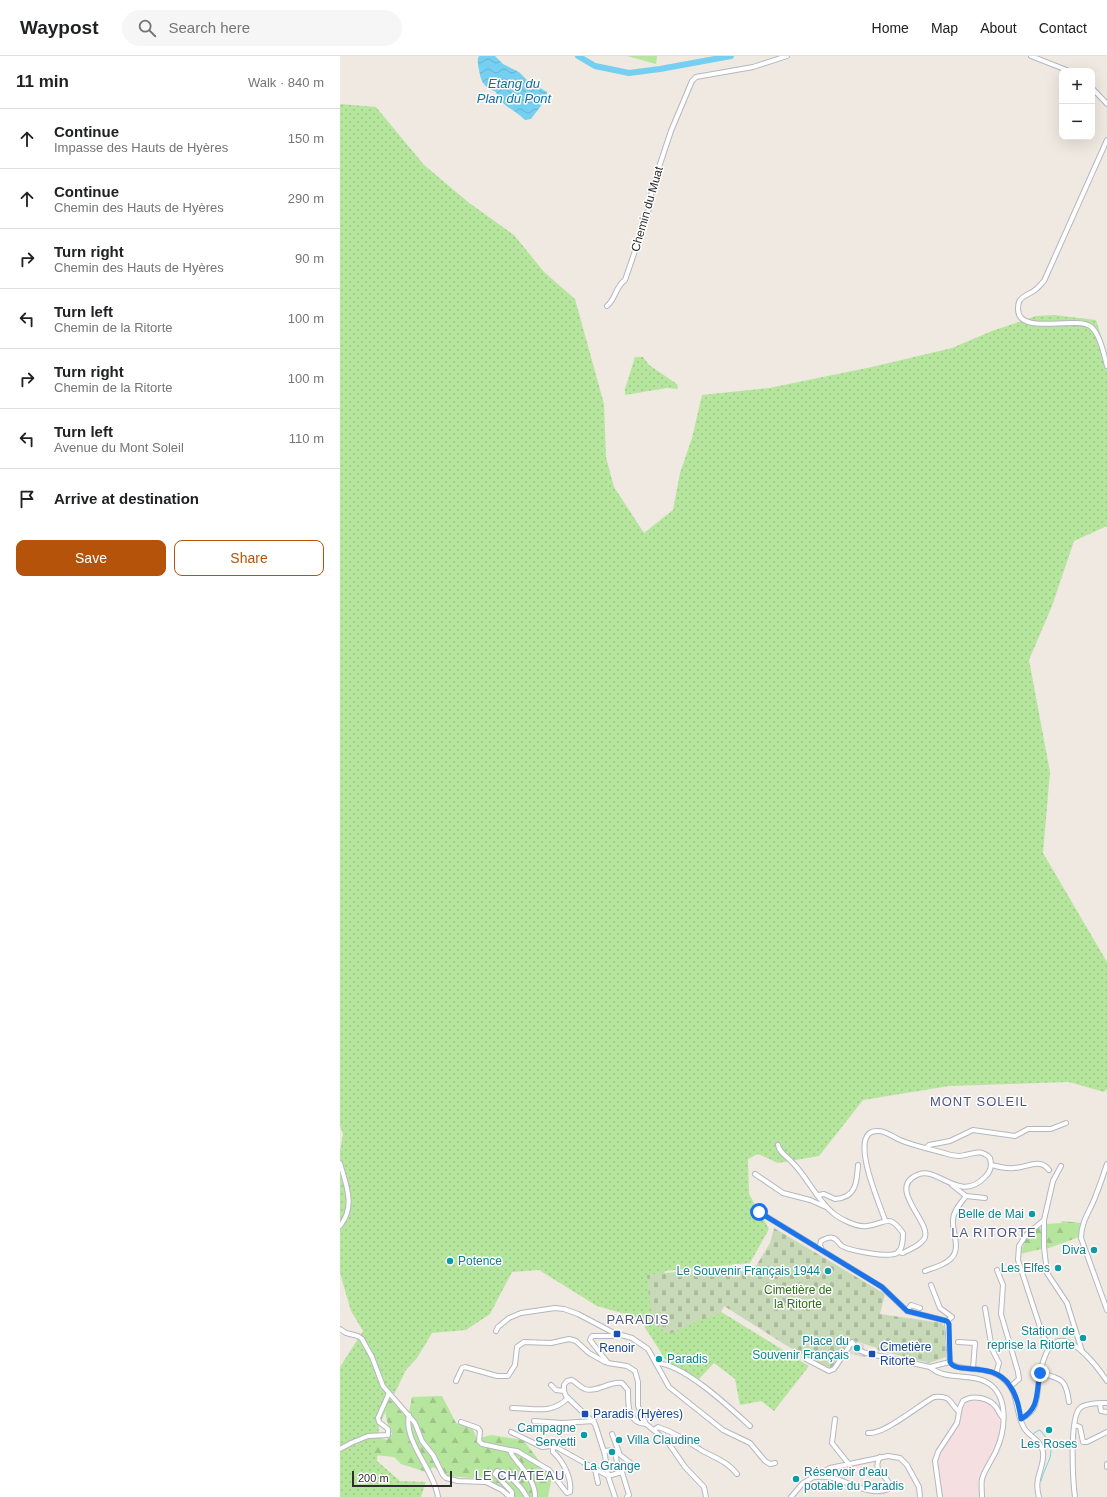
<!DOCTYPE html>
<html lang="en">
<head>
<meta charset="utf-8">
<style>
	:root { --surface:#fff; --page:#f6f6f6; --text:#202124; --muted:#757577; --line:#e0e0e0; --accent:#b45309 }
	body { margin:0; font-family:Arial,sans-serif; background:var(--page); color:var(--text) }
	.controls { position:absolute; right:12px; top:12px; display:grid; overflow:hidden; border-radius:8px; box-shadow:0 4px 16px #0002 }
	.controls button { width:36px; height:36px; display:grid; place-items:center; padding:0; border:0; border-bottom:1px solid var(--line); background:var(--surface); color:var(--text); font:20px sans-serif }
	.scale { position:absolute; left:12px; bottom:10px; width:100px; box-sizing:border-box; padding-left:4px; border:2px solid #2e2e2e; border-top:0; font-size:11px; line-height:14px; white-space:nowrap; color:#2e2e2e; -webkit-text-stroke:3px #fff; paint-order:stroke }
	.stop { position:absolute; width:12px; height:12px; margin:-9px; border:3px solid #1a73e8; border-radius:50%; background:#fff }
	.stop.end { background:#1a73e8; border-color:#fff; box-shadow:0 1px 4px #0008 }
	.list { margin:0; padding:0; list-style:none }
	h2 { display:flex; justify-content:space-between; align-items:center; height:52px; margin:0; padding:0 16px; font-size:17px }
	h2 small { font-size:13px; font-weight:400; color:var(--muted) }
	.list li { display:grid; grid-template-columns:26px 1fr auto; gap:12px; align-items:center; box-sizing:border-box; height:60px; padding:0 16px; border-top:1px solid var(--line) }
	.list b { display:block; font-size:15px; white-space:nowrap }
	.list p { margin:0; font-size:13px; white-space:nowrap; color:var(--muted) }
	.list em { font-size:13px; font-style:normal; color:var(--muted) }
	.actions { display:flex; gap:8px; padding:12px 16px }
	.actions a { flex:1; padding:9px 0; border:1px solid var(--accent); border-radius:8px; text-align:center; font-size:14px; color:var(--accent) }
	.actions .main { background:var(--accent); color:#fff }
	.icon { flex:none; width:22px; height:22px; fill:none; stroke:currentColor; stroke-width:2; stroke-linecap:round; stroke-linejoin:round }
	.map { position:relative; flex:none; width:767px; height:1441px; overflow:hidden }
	header { display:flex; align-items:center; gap:24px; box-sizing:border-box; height:56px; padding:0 20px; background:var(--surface); border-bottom:1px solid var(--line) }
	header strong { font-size:19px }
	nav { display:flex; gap:22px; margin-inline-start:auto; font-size:14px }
	.search { width:280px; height:36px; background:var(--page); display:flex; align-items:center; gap:10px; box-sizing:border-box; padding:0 14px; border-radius:22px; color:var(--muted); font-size:15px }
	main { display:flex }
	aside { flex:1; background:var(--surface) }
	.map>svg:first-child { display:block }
</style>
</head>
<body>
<header>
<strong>Waypost</strong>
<div class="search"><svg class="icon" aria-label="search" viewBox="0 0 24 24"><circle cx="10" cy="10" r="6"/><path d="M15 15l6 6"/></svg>Search here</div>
<nav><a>Home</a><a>Map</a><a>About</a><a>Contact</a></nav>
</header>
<main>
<aside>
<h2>11 min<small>Walk · 840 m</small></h2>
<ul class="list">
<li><svg class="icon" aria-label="ahead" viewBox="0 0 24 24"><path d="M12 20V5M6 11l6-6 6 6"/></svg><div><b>Continue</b><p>Impasse des Hauts de Hyères</p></div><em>150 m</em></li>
<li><svg class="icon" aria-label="ahead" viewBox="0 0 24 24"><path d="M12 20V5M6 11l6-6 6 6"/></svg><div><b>Continue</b><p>Chemin des Hauts de Hyères</p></div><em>290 m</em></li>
<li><svg class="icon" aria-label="right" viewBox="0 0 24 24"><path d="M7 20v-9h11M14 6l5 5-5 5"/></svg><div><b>Turn right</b><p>Chemin des Hauts de Hyères</p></div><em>90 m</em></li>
<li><svg class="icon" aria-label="left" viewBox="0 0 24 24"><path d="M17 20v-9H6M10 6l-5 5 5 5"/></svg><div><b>Turn left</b><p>Chemin de la Ritorte</p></div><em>100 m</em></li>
<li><svg class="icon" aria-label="right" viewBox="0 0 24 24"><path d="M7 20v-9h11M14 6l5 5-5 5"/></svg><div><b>Turn right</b><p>Chemin de la Ritorte</p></div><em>100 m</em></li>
<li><svg class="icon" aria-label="left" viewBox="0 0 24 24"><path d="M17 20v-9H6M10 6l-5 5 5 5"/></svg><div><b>Turn left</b><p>Avenue du Mont Soleil</p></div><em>110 m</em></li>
<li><svg class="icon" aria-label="arrive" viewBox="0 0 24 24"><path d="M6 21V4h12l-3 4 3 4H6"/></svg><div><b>Arrive at destination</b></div></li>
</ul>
<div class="actions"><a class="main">Save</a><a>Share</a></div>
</aside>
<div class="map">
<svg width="767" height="1441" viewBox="0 0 767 1441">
	<defs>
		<pattern id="grass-dots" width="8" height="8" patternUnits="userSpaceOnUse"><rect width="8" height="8" fill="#b6e59e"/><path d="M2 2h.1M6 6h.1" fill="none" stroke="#9dc588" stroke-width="1.8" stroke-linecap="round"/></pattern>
		<pattern id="forest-firs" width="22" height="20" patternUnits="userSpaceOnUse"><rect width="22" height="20" fill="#b6e59e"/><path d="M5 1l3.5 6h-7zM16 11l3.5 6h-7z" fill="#9dc588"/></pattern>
		<pattern id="cemetery-stones" width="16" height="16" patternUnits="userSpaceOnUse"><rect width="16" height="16" fill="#c8d9b8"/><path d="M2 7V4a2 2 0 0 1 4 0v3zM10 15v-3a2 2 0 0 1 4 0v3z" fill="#acbb9e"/></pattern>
		<pattern id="plaza-grid" width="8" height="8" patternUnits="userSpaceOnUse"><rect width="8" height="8" fill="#dfdcd8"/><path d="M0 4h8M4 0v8" fill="none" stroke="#c0bdba"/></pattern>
		<pattern id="water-waves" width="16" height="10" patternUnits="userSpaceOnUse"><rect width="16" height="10" fill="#75cff0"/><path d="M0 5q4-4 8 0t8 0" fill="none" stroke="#66b2ce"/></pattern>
	</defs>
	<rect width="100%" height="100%" fill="#efe9e1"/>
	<polygon fill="#f5dfe0" points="637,1343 646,1345 652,1349 658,1360 660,1368 658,1386 638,1426 640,1441 603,1441 597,1409 598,1402 618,1371 622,1349 626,1345"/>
	<g fill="url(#grass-dots)">
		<polygon points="0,48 36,51 84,109 128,146 174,179 204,216 235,243 264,348 266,401 274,431 304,477 333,454 340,417 352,382 362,339 429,332 532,311 612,292 652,275 696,260 714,259 756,264 765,292 764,303 767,316 767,470 734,485 712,550 689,604 710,716 703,797 767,906 767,1033 764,1036 729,1026 609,1030 523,1044 479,1100 438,1107 418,1098 408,1103 409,1138 429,1173 410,1207 325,1215 318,1240 378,1254 469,1310 434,1355 421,1345 400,1349 395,1323 374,1307 359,1323 327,1306 299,1262 257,1250 199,1214 172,1216 150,1258 126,1274 92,1277 77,1302 66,1314 39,1369 37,1405 60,1425 86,1426 81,1440 82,1441 0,1441 0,1311 23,1275 11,1255 0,1217 0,1095 3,1078 0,1070"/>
		<polygon points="295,301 303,301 309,309 337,328 338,333 327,332 285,339 285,333"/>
	</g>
	<g fill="url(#forest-firs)">
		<polygon points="722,1165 741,1167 739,1181 706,1193 706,1168 721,1167"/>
		<polygon points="699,1171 701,1173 701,1193 680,1198 687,1180"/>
		<path d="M 102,1340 L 116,1367 L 132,1371 L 137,1383 L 151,1379 L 183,1384 L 212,1421 L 208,1441 L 171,1441 L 170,1438 L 145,1423 L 107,1420 L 93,1411 L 86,1416 L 61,1408 L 54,1401 L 34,1399 L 32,1395 L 38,1381 L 47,1384 L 52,1378 C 47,1366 44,1358 46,1346 L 51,1344 L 64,1359 L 69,1356 L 72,1341 Z"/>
	</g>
	<path fill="url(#cemetery-stones)" d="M 434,1172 L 545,1238 L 540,1258 L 602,1267 L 604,1270 L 606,1301 L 589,1307 L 537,1294 L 537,1292 L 512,1284 L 493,1312 L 489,1314 L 444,1288 L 384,1250 L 380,1258 L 357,1265 L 330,1278 C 307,1269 310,1239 307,1219 L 394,1210 L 410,1220 L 430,1187 Z"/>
	<polygon fill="#b6e59e" points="287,0 317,0 316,8"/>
	<polygon fill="url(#plaza-grid)" points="515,1285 524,1289 523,1294 527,1296 525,1301 506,1297"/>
	<path fill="url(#water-waves)" d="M 139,0 L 155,0 L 163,8 L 179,16 L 188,25 L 207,36 L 206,43 L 191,63 L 185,64 C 175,54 161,50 156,36 C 141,30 141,24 138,9 C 138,5 137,4 139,0 Z"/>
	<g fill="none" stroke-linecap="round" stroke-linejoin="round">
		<path stroke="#75cff0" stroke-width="1" d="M 693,1378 L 699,1374 L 701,1375 C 720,1398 707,1402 701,1425"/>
		<polyline stroke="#75cff0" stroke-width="6" points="238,0 255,10 289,17 320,13 391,0"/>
		<g stroke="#b4b7c1" stroke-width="6">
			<g id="street">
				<polyline points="691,0 729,15"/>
				<polyline points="752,32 767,48"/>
				<path d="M 767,84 L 704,225 C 701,228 698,232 695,234 C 690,238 684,239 680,244 C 678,247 678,250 678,253 C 678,280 734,260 750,270 C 760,277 764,299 767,310"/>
				<path d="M 267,250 C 276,243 275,231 285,224 L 308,157 L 313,129 L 331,75 L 352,25 L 356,21 L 413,11 L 447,0"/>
				<path d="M 438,1089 C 440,1097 445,1099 451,1105 C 467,1120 476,1143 493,1157 C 496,1160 502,1163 506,1165 C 512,1168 520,1171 527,1170 C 546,1168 548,1156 563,1177 C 563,1183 563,1193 557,1197 C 549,1202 511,1195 502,1190 C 499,1188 497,1183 493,1182 C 489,1180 485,1183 481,1185 L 480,1189 L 482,1194"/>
				<polyline points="586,1092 589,1089 610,1085 633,1074 675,1080 688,1073 711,1073 726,1067"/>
				<path d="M 0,1107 C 6,1129 16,1150 0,1170"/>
				<path d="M 767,1108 C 763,1120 759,1132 754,1144 C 749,1156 741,1167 741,1182 L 767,1254"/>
				<path d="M 652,1109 C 659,1111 666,1113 674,1112 C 686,1112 700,1101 709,1114"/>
				<polyline points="415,1118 443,1137 470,1144 486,1151"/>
				<polyline points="612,1129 626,1140 645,1142"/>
				<path d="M 478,1139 L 484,1138 L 495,1143 C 516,1142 517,1126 518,1109"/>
				<polyline points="419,1156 542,1231 567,1255 607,1265 610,1306"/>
				<path d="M 545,1164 C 540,1149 506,1073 538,1075 C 546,1075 553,1081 560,1084 C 574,1090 590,1093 604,1097 C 610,1099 619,1101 625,1099 C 636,1097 641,1093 650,1102 C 652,1110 651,1115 645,1121 C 619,1148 598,1109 577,1119 C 547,1132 590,1165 585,1181 C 582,1189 570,1193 563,1197 L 559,1196"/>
				<polyline points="704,1164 704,1191 707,1217 727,1247 742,1295"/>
				<polyline points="657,1214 663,1229 661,1258 678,1316 679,1323 671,1330"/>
				<path d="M 585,1215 C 592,1212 602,1210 608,1205 C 623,1195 612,1178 613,1164 C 613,1155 621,1147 626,1140"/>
				<polyline points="591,1229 600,1252 612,1261 607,1265"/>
				<polyline points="645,1252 652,1293 659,1307 656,1318"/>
				<polyline points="567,1255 571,1249 580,1252"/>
				<polyline points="0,1273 6,1277 18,1280 22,1283 32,1301 43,1330 75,1367 82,1385 93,1399 103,1419 106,1422 118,1425 146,1426 162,1434 170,1441"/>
				<polyline points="156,1275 158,1271 169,1262 181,1257 215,1252 224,1253 238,1258 274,1277 292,1282 308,1293 329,1331 383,1374 410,1387 425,1405 430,1408 435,1407"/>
				<polyline points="274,1277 273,1280 252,1280 250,1284 268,1307 287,1310 295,1315 298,1326 298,1350 306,1368 327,1385 345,1411 364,1431 366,1441"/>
				<polyline points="618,1286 635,1287 633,1312"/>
				<polyline points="711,1290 704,1282 701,1274 678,1204 679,1190 686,1179 704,1164 713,1125 721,1110"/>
				<polyline points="466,1303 489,1315 494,1313 512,1286 518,1294 526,1297 590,1311 610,1306"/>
				<path d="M 610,1306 C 615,1316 645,1309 661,1321 C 680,1335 674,1352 683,1370 C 687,1380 702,1384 703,1396 C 705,1412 693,1421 699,1441"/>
				<path d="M 317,1307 C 345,1309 389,1351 410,1370"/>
				<path d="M 590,1311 C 606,1326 633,1315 651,1329 C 669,1344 665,1376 656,1395 C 652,1404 645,1413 642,1423 C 641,1428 642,1435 642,1441"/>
				<path d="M 700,1317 C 722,1323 726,1323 729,1346"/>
				<polyline points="116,1325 122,1312 125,1311 157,1320 168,1320 175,1309 177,1291 184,1286 211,1287 229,1283 236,1285 249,1297 265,1306"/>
				<polyline points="211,1329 216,1334 224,1335"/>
				<polyline points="760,1348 761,1355 767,1356"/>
				<path d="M 172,1352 C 194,1352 211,1359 228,1342"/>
				<path d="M 69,1359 C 63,1385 94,1414 98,1441"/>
				<polyline points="495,1363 492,1387 508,1407"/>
				<path d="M 681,1363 C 686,1360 692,1357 694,1351 C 699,1341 697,1328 700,1318 C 702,1308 706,1290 716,1286 C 733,1278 759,1313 767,1325"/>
				<polyline points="194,1365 222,1367 254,1365"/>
				<polyline points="121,1366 138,1372 140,1375 139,1385 142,1388 170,1394"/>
				<polyline points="735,1369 740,1371 743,1386 747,1386 767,1376"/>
				<path d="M 314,1374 L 318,1371 C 334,1376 347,1385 361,1394 C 375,1402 387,1405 397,1418"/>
				<polyline points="171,1376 202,1391 211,1390 213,1392"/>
				<path d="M 528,1377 C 544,1379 579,1349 594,1341 C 611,1339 609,1346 619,1356"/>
				<polyline points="272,1378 279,1396"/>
				<polyline points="0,1393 11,1387 28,1380 48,1379 48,1373 39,1366 38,1362 49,1337"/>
				<polyline points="264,1395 274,1394 293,1409"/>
				<polyline points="275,1396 279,1417"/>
				<polyline points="767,1408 767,1411"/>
				<polyline points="255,1413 258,1427"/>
				<polyline points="268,1420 282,1416 289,1439 287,1441"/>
				<path d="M 473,1421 C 480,1421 486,1420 493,1422 C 509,1426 531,1441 548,1433 L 549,1427 C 544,1417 532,1415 540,1401"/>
				<path d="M 172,1441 L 172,1436 L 155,1418 L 157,1415 C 170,1418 181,1430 187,1441"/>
				<path d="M 195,1441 C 196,1420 170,1402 170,1394 L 177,1395 L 209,1414 L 227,1437 L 230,1436 C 232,1422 223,1405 213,1396 L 213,1392 L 216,1391 L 268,1420"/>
				<path d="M 275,1441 L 268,1420 L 265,1399 L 255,1368 L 226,1340 L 224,1335 L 224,1329 L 227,1325 L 232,1324 C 237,1327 240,1331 245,1333 C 257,1337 269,1325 282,1327 L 288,1334 C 288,1348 287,1367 306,1368"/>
				<polyline points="451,1441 463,1427 490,1412 548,1400 560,1402 567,1409 579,1431 580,1441"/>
				<path d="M 600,1441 L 595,1405 L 598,1396 L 617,1367 L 620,1351 L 623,1345 C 633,1338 649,1342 656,1351 C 658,1354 660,1359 663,1362"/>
				<path d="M 735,1441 C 733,1426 729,1362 740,1352 C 745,1347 760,1347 767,1347"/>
			</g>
		</g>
		<use href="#street" stroke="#fff" stroke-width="4"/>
	</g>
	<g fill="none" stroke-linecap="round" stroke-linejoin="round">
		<path stroke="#1a73e8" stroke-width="5" d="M 419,1156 L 542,1231 L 567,1255 L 607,1265 L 609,1268 L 610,1306 C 616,1319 653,1304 670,1330 C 677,1340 679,1351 681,1363 C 700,1352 696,1337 700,1317"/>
	</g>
	<g fill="#0f9aa8" stroke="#fff" stroke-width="1.5">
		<circle cx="692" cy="1158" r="4"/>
		<circle cx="754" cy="1194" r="4"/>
		<circle cx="110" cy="1205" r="4"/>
		<circle cx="718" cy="1212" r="4"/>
		<circle cx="488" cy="1215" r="4"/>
		<circle cx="743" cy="1282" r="4"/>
		<circle cx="517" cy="1292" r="4"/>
		<circle cx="319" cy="1303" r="4"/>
		<circle cx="709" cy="1374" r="4"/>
		<circle cx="244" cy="1379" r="4"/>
		<circle cx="279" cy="1384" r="4"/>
		<circle cx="272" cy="1396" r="4"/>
		<circle cx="456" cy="1423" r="4"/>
	</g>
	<g fill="#1a4fb4" stroke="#fff" stroke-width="1.5">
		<rect x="273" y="1274" width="8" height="8" rx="2"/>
		<rect x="528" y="1294" width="8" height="8" rx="2"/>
		<rect x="241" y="1354" width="8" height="8" rx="2"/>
	</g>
	<g text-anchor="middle" stroke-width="3" stroke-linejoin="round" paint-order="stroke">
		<g font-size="12" fill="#2e2e2e" stroke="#fff">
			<text transform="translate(307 153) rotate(-74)" y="4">Chemin du Muat</text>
		</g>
		<g font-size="12" fill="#0d838f" stroke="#fff" text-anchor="end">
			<text x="684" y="1162">Belle de Mai</text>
			<text x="746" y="1198">Diva</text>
			<text x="118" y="1209" text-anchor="start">Potence</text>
			<text x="710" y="1216">Les Elfes</text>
			<text x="480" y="1219">Le Souvenir Français 1944</text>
			<text x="735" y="1279">Station de<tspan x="735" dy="14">reprise la Ritorte</tspan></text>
			<text x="509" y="1289">Place du<tspan x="509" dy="14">Souvenir Français</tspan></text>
			<text x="327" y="1307" text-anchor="start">Paradis</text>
			<text x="236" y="1376">Campagne<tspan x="236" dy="14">Servetti</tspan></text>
			<text x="287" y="1388" text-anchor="start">Villa Claudine</text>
			<text x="709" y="1392" text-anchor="middle">Les Roses</text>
			<text x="272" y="1414" text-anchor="middle">La Grange</text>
			<text x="464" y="1420" text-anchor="start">Réservoir d'eau<tspan x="464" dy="14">potable du Paradis</tspan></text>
		</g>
		<g font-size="12" fill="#2c6e1b" stroke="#fff">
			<text x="458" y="1238">Cimetière de<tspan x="458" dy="14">la Ritorte</tspan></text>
		</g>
		<g font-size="12" fill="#164399" stroke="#fff" text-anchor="start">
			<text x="540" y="1295">Cimetière<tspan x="540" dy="14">Ritorte</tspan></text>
			<text x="277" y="1296" text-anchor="middle">Renoir</text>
			<text x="253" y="1362">Paradis (Hyères)</text>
		</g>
		<g font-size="13" font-style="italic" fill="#0d6fa3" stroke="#fff">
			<text x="174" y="32">Etang du<tspan x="174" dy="15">Plan du Pont</tspan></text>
		</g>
		<g font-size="13" letter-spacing="1" fill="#4d5680" stroke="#fff">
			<text x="639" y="1050">MONT SOLEIL</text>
			<text x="654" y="1181">LA RITORTE</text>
			<text x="298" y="1268">PARADIS</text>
			<text x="180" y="1424">LE CHATEAU</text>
		</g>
	</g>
</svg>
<div class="controls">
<button>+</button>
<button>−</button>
</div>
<div class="scale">200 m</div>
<div class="stop" style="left:419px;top:1156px"></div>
<div class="stop end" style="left:700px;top:1317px"></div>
</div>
</main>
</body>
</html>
